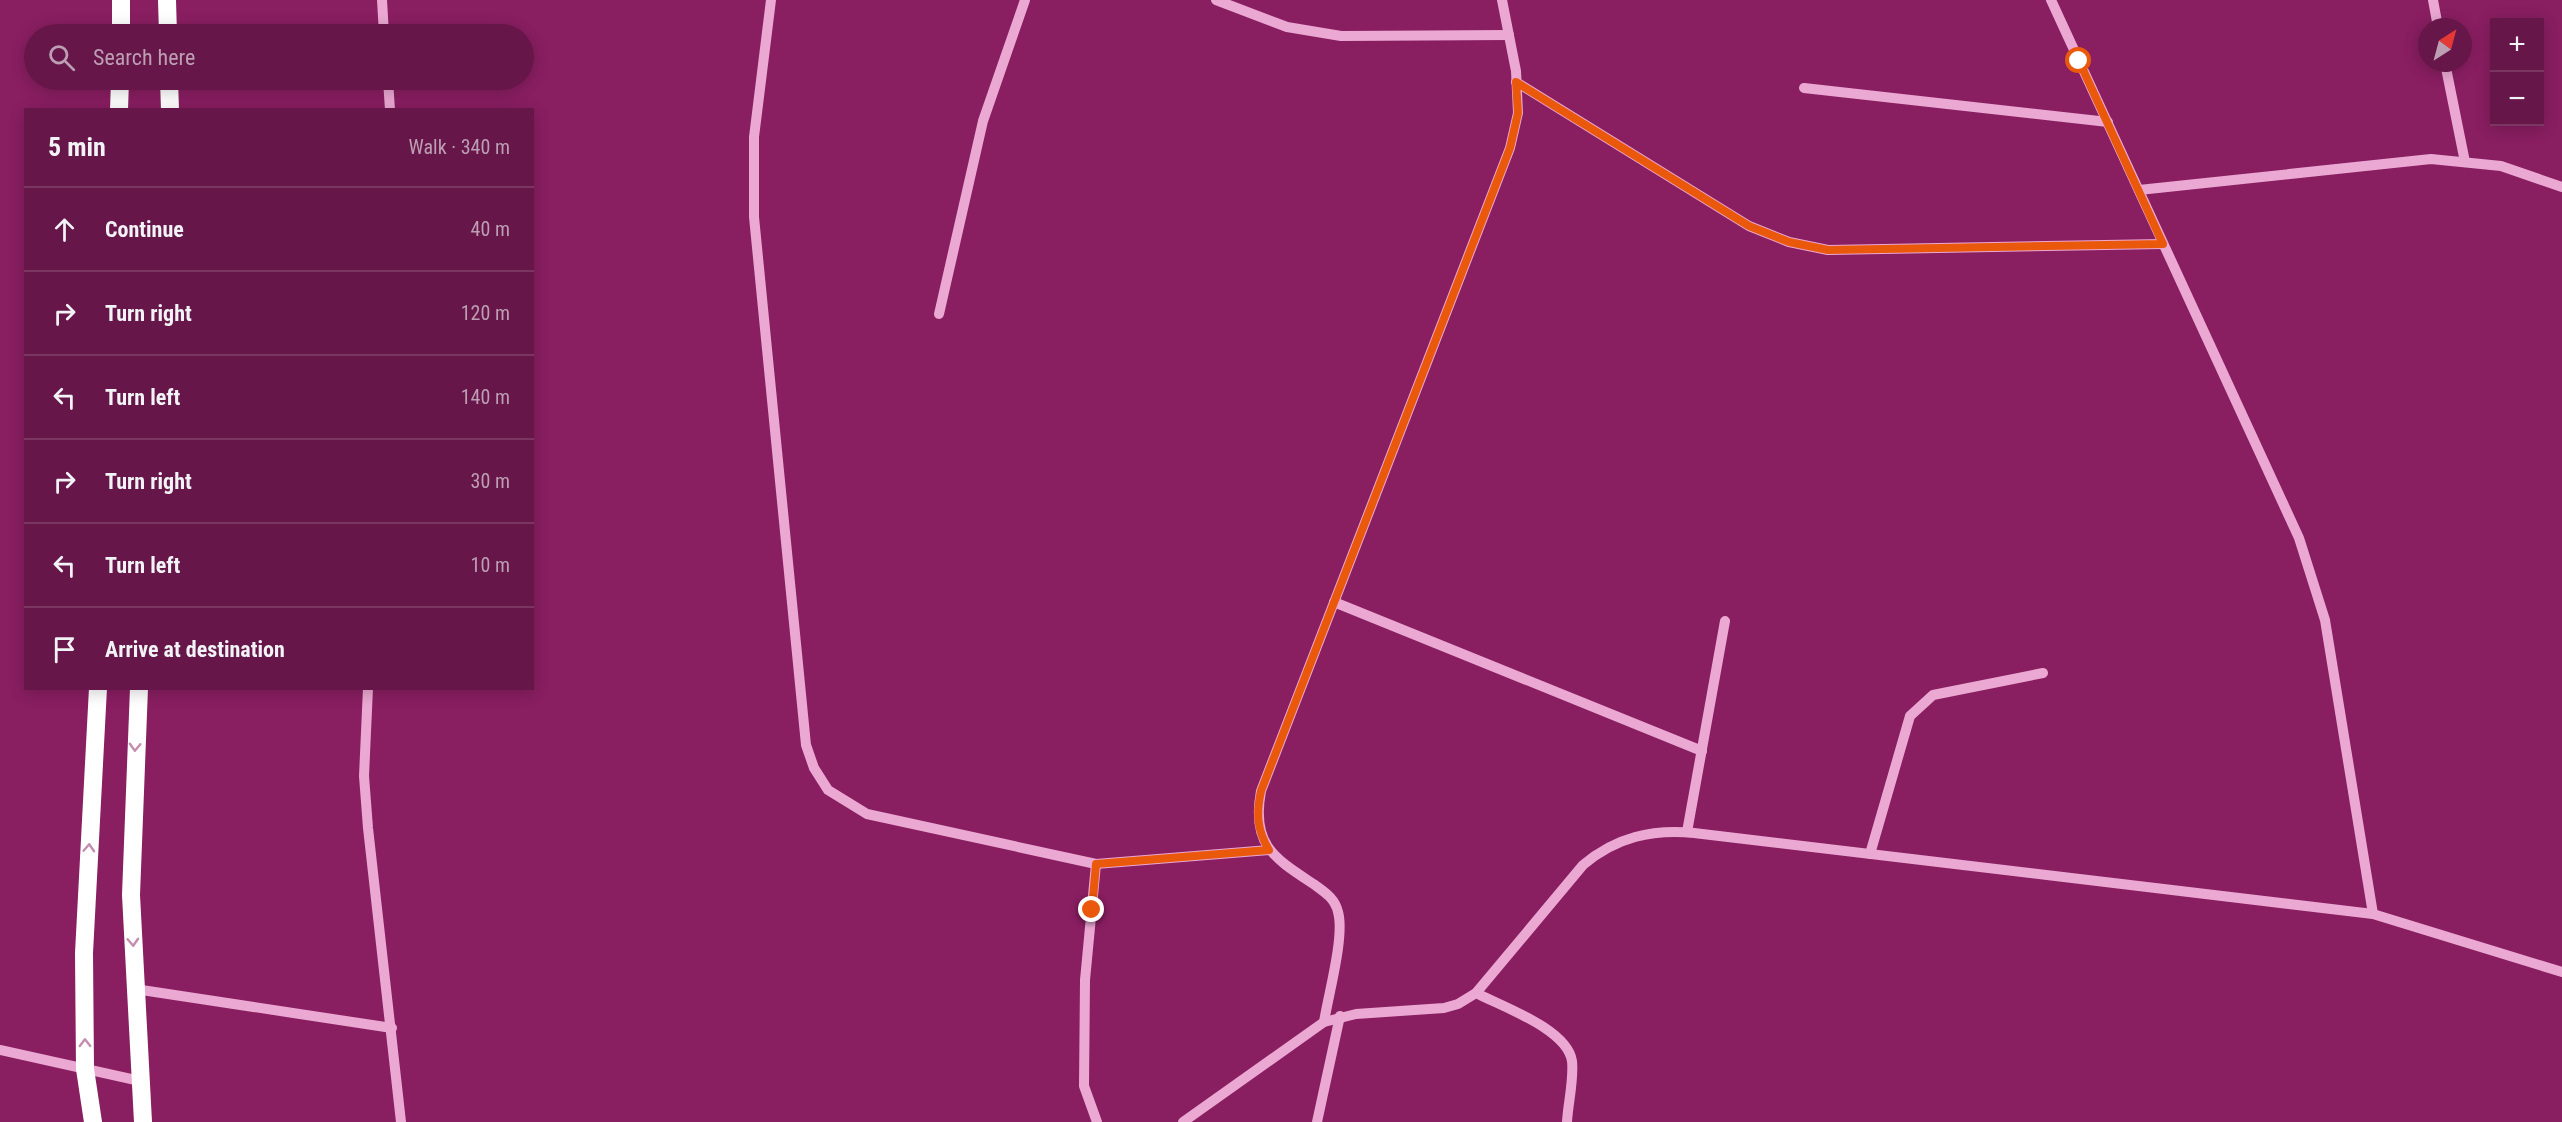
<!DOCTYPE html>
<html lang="en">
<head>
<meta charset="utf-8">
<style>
	:root { --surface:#671649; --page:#6f2353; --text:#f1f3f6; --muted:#bd9fb4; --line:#7a3561 }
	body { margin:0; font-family:"Roboto Condensed",sans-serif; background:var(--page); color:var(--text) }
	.controls { position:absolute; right:18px; top:18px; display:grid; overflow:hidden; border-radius:0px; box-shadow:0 3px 15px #0003 }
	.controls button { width:54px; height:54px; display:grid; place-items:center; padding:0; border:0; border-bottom:2px solid var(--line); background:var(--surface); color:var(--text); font:30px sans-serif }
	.compass { position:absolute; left:2418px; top:18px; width:54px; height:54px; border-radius:50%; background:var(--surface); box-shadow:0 3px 15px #0003; rotate:36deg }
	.stop { position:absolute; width:18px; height:18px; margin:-14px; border:4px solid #ea580c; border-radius:50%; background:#fff }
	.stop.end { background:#ea580c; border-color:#fff; box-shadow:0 2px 6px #0008 }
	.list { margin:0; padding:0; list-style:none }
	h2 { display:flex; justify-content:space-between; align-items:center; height:78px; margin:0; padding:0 24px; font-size:26px }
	h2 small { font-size:20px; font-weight:400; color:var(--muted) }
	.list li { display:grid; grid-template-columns:39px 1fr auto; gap:18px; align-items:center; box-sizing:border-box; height:84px; padding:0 24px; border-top:2px solid var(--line) }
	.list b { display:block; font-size:22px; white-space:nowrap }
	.list em { font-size:20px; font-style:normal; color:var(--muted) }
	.icon { flex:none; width:33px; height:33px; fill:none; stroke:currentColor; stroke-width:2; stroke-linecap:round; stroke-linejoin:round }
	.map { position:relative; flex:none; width:2562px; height:1122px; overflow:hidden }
	.search { position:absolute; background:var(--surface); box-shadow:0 3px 15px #0003; left:24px; top:24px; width:510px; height:66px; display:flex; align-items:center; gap:15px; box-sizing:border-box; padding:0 21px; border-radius:33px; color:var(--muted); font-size:22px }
	.panel { position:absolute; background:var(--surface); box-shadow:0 3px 15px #0003; left:24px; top:108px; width:510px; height:582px; border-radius:0px }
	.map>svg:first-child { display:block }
</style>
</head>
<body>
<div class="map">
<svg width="2562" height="1122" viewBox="0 0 2562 1122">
	<rect width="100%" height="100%" fill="#891e61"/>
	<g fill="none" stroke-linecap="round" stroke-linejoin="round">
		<g stroke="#eba8d3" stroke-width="10">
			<polyline points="382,0 384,34"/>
			<polyline points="771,0 754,137 754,217 806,745 814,768 828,790 867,814 1096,864 1269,850"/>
			<polyline points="1216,0 1287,27 1341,36 1509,35"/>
			<polyline points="2051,0 2299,538 2325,620 2373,914"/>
			<polyline points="2433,0 2438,27"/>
			<polyline points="2445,63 2465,162"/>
			<polyline points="388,80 390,110"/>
			<polyline points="1516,82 1749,226 1789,242 1828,250 2163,244"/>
			<polyline points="1804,88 2108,122"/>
			<polyline points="2139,190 2431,159 2501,166 2562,187"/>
			<polyline points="939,314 983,121 1025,0"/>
			<polyline points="1334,602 1702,751"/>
			<polyline points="368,688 364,776 368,828 401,1122"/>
			<polyline points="1687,832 1725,621"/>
			<polyline points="1870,854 1910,716 1933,695 2043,673"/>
			<polyline points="1096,864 1085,980 1084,1086 1097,1122"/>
			<polyline points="135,989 392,1028"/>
			<path d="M 1476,993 C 1503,1007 1567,1029 1572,1061 C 1574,1080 1568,1103 1567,1122"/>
			<path d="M 1324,1022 C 1328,996 1345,936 1338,912 C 1335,899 1326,893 1315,885 C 1274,858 1251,845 1261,791 L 1510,148 L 1518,113 L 1516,71 L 1502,0"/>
			<polyline points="0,1050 140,1081"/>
			<path d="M 1183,1122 L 1324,1022 L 1356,1014 L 1444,1008 L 1458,1004 L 1476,993 L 1583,865 C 1616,837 1652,829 1694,833 L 2373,914 L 2562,972"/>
			<polyline points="1317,1122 1340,1016"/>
		</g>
		<g stroke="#fff" stroke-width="18">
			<polyline points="167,0 168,34"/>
			<polyline points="121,34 121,0"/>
			<polyline points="169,80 170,110"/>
			<polyline points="119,110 120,80"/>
			<polyline points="139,688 131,895 143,1122"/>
			<polyline points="93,1122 85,1069 84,953 98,688"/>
		</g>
	</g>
	<defs><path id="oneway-chevron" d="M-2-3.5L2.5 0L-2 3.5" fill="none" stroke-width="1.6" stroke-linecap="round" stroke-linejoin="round" transform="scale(1.5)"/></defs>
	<g stroke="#c48eb0">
		<use href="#oneway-chevron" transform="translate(135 747) rotate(92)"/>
		<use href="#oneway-chevron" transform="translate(89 848) rotate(-87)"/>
		<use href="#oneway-chevron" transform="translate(133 942) rotate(87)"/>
		<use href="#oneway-chevron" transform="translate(85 1043) rotate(-91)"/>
	</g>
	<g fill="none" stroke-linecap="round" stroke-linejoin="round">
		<path stroke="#ea580c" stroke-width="8" d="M 1092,910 L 1096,864 L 1269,850 C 1257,830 1256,814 1261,791 L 1510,148 L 1518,113 L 1516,82 L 1749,226 L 1789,242 L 1828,250 L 2163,244 L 2079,61"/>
	</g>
</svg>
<div class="controls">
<button>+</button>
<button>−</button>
</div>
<svg class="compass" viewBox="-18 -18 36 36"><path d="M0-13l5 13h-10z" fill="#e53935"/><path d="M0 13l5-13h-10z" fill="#bd9fb4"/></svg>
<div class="stop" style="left:2079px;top:61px"></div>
<div class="stop end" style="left:1092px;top:910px"></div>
<div class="search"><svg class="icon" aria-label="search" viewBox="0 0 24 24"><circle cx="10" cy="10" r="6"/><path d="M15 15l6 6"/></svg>Search here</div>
<section class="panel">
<h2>5 min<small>Walk · 340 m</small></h2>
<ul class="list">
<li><svg class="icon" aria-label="ahead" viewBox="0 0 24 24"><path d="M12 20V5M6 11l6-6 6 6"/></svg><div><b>Continue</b></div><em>40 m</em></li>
<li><svg class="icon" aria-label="right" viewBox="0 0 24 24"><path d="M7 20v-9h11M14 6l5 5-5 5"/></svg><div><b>Turn right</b></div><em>120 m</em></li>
<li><svg class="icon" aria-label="left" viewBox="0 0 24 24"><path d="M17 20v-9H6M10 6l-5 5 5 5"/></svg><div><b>Turn left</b></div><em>140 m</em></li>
<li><svg class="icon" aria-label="right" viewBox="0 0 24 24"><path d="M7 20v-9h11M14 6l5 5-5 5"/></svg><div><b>Turn right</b></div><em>30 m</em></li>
<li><svg class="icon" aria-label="left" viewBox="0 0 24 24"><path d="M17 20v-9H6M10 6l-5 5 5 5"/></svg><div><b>Turn left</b></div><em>10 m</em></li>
<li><svg class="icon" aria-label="arrive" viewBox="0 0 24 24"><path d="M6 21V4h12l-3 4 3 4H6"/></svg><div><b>Arrive at destination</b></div></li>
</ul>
</section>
</div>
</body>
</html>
